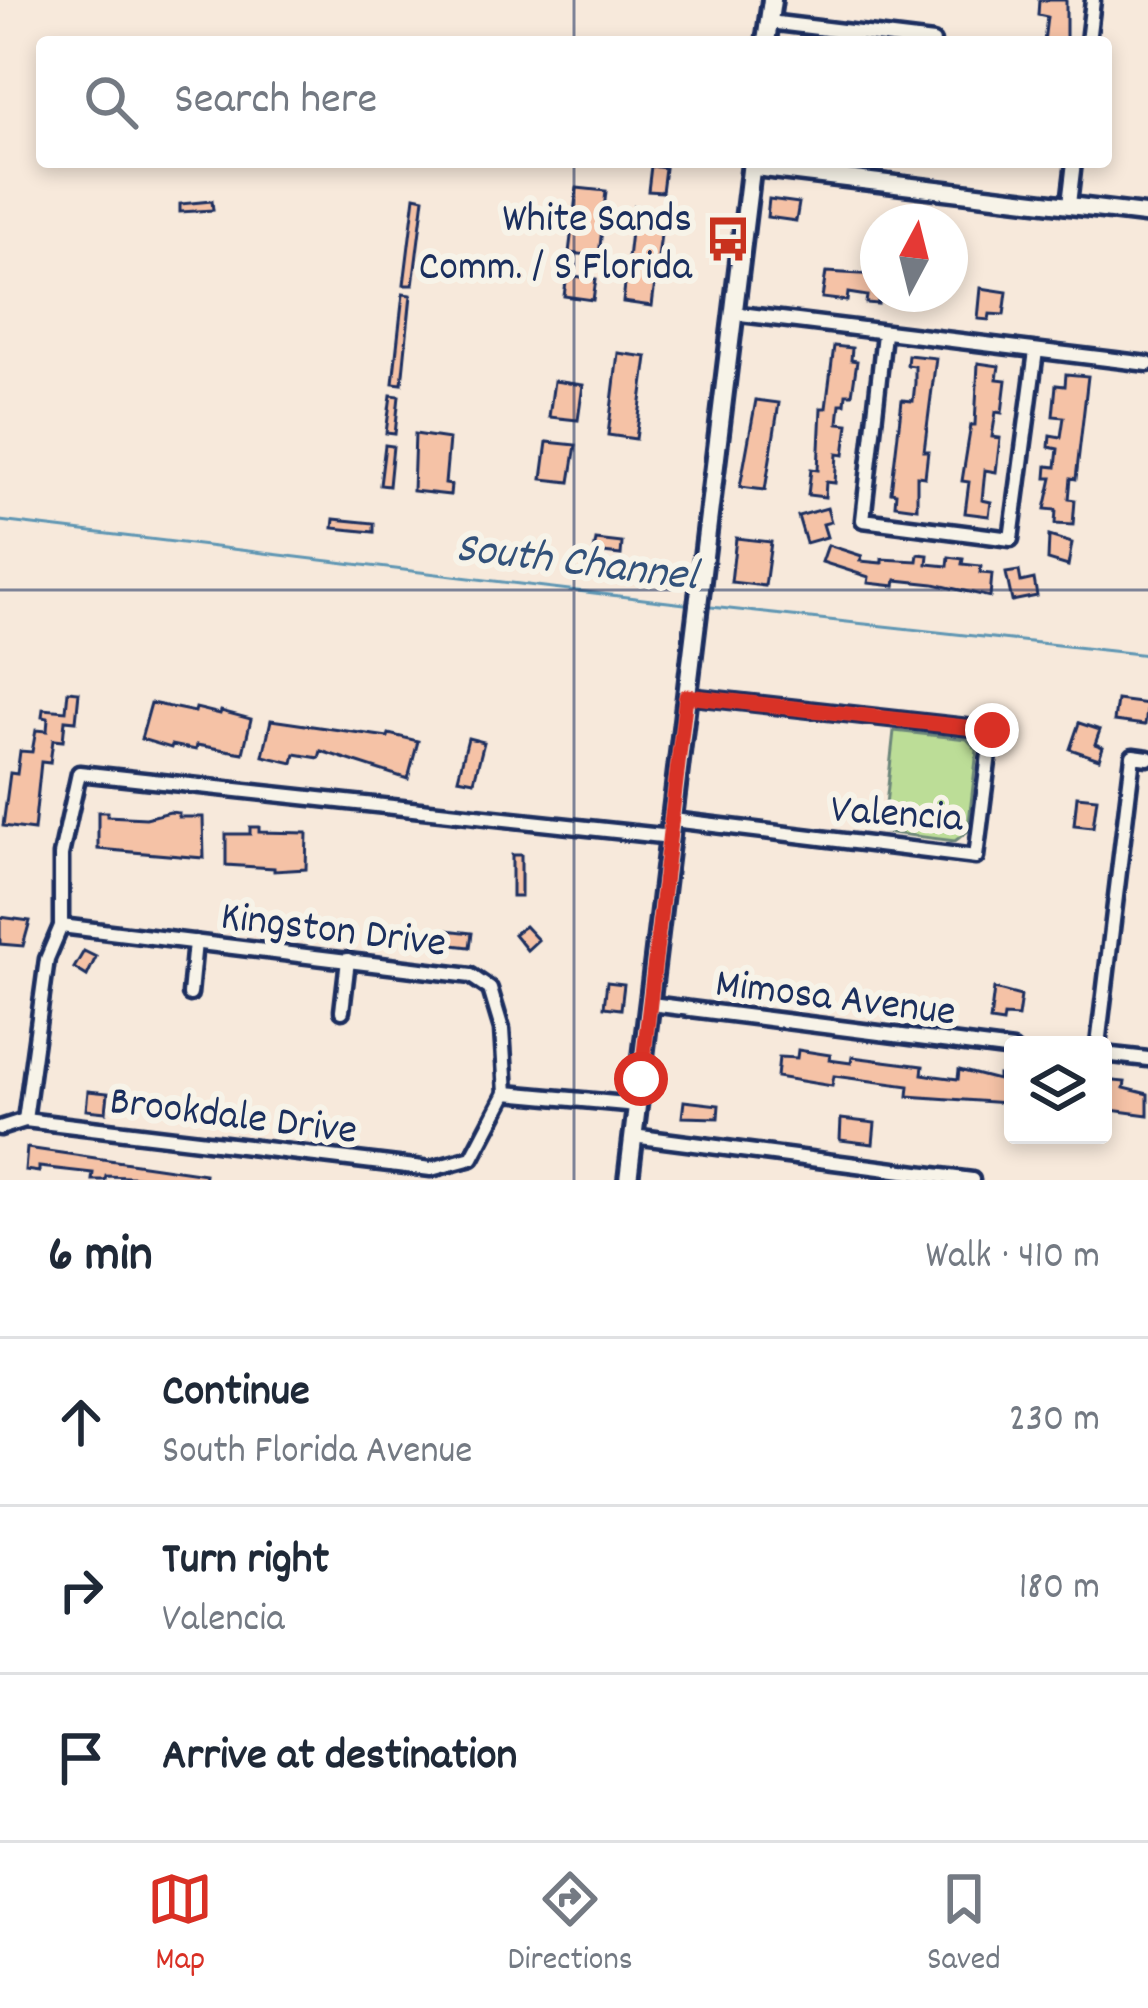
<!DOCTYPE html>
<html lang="en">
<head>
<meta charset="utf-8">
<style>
	:root { --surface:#fff; --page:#f2f2f3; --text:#1f2937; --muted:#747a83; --line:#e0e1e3; --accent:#d93025 }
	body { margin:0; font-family:Dekko,sans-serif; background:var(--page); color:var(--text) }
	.controls { position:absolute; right:36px; bottom:36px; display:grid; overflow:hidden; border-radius:12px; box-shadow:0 6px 18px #0003 }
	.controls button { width:108px; height:108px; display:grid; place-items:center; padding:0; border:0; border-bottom:3px solid var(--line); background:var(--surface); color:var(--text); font:60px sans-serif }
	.compass { position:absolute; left:860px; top:204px; width:108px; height:108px; border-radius:50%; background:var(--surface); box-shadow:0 6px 18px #0003; rotate:7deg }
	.stop { position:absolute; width:36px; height:36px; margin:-27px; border:9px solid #d93025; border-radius:50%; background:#fff }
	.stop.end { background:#d93025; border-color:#fff; box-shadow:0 3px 12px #0008 }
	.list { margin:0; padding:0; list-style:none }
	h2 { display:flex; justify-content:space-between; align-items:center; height:156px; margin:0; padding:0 48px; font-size:51px }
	h2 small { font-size:39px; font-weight:400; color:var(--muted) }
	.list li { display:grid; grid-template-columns:78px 1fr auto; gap:36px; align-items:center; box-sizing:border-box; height:168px; padding:0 48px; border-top:3px solid var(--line) }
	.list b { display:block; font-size:45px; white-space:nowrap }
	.list p { margin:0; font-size:39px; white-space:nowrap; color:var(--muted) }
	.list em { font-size:39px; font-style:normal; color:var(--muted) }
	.icon { flex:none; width:66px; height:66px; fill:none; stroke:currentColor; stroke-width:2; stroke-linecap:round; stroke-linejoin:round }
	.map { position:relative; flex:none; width:1148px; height:1180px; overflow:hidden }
	.search { position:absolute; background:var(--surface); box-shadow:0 6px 18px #0003; left:36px; right:36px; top:36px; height:132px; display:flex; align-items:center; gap:30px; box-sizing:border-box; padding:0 42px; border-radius:12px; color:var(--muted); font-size:45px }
	.sheet { height:660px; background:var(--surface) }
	nav { display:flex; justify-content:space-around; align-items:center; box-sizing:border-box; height:168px; border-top:3px solid var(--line); background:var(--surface); font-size:33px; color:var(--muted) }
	nav a { display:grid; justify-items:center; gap:6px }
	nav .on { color:var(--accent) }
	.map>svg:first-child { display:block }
</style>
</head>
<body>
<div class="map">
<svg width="1148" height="1180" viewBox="0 0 1148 1180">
	<rect width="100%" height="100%" fill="#f7e9db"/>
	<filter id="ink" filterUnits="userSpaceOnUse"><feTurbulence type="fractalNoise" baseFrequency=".00833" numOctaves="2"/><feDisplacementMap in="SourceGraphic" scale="24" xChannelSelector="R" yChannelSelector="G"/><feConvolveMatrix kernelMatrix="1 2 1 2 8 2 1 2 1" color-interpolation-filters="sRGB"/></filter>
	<g filter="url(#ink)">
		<polygon fill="#bcdd97" stroke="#6c867a" stroke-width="3" points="894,731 967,739 977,750 968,831 955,841 883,832"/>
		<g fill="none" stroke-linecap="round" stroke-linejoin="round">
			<g stroke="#5f96b3" stroke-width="3">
				<polyline points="0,521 693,605"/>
				<polyline points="702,606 1148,655"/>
			</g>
		</g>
		<g fill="#f5c2a6" stroke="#1b2f5e" stroke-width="3">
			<polygon points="1039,0 1066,0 1066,42 1044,42 1047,17 1038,15"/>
			<polygon points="651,166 665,168 662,192 648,191"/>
			<polygon points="577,188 606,191 599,256 569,253"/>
			<polygon points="415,196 424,198 413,285 404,285"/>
			<polygon points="769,199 799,203 796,221 767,217"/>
			<polygon points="212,201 213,210 180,212 180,204"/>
			<polygon points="634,206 664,210 652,306 623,302"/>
			<polygon points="826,272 878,275 878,304 866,303 867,296 848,293 847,301 822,298"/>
			<polygon points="567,275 596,279 593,300 564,296"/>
			<polygon points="981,288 1007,292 1004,315 990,314 989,320 978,319"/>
			<polygon points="403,294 411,295 402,384 393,383"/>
			<polygon points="834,346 852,348 851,360 857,361 852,394 846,394 845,404 840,404 838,423 848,424 844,455 837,454 835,483 826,482 825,497 808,495 811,469 818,470 821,408 826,408"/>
			<polygon points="618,353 647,357 636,439 608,435"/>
			<polygon points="908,355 936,358 924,451 928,451 925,477 917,476 917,508 895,505 896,493 891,492 902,400 913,401 915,383 915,366 907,365"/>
			<polygon points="978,363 999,366 997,379 1006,380 1002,413 996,412 992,437 1000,438 996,472 985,470 982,500 991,502 989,516 965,513 969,482 962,481 971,425 975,425"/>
			<polygon points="1066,374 1088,376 1076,479 1071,478 1069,499 1075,500 1073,525 1055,524 1056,510 1045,509 1052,478 1046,478 1047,466 1056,467 1058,449 1049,447 1050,435 1061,437 1064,417 1053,416 1056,385 1065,386"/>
			<polygon points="554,381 583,385 578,420 549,417"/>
			<polygon points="391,395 399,396 395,434 386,433"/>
			<polygon points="756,400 779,403 765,490 740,487"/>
			<polygon points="415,434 449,439 445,484 451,485 450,495 413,491"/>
			<polygon points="547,442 576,445 570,482 542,479"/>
			<polygon points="385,445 393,446 389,486 380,485"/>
			<polygon points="827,508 831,522 823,524 827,537 806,543 798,516"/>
			<polygon points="334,519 374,523 374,532 333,528"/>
			<polygon points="1049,536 1072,543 1068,566 1048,560"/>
			<polygon points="736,538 771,542 765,586 731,582"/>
			<polygon points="596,540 622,543 621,555 594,552"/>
			<polygon points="828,545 862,556 860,561 882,563 882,559 917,561 918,554 928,555 927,564 948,566 949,557 963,559 962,564 981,566 980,573 992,574 990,597 934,584 896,580 895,586 868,583 869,577 822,562"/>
			<polygon points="1019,571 1021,582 1034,579 1037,596 1012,601 1006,573"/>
			<polygon points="68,691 79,692 76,721 65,720 63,741 53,740 50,763 41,762 34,830 3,826 10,773 17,774 20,751 32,752 36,730 47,731 48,718 42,717 43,709 66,711"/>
			<polygon points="1117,700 1148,704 1145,725 1114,721"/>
			<polygon points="151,703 195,712 196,708 220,714 221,711 251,719 243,753 197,745 196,750 172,745 171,748 141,739"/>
			<polygon points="271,720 388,737 389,734 418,741 408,779 321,751 319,758 295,754 293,763 263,756"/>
			<polygon points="1079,723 1100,730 1095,744 1103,747 1099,759 1070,749"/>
			<polygon points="468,738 484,742 474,781 458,778"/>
			<polygon points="1077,796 1097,798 1093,827 1074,825"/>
			<polygon points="98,812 107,812 107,816 146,818 170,812 179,813 179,817 203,817 204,858 98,849"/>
			<polygon points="250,827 259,827 259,832 307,833 306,869 274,871 274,868 226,865 226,834 250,834"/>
			<rect x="512" y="855" width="9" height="41"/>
			<polygon points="0,917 30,921 23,946 0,944"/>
			<polygon points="525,926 538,940 527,950 514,934"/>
			<polygon points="446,930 472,933 470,947 444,944"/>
			<polygon points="84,951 96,957 87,976 74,968"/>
			<polygon points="607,982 624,984 621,1009 604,1007"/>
			<polygon points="994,989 1021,996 1018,1017 1004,1016 1003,1023 990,1021"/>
			<polygon points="798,1050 830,1055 829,1060 851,1063 852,1057 923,1066 922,1074 935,1076 958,1079 959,1070 998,1080 998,1075 1010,1076 1006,1103 908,1096 909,1086 834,1076 832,1086 777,1077 779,1057 797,1058"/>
			<polygon points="1103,1080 1125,1082 1124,1088 1148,1094 1148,1115 1103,1109"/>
			<polygon points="88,1091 108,1093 106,1112 86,1110"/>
			<polygon points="684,1101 719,1105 718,1118 682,1117"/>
			<polygon points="841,1119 875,1123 873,1144 840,1140"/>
			<polygon points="27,1148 205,1174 204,1180 106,1176 105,1180 92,1180 93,1173 39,1167 39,1172 25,1170"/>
		</g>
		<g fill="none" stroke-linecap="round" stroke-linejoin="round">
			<g stroke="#1b2f5e" stroke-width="21">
				<g id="minor">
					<polyline points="769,22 933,42"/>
					<polyline points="1088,42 1093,0"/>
					<polyline points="1069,204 1074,162"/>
					<polyline points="732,313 1148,364"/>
					<polyline points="884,334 863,520 1011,539 1036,351"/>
					<polyline points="673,820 976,857 992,730 687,696"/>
					<polyline points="61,926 471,976 490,989 502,1029 506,1093"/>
					<polyline points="190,994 195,942"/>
					<polyline points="651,1004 1013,1050"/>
					<polyline points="342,1011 348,960"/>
					<polyline points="1098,1045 1133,756 1148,758"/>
					<polyline points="1103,1054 1148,1059"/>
					<polyline points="25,1120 47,959 61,926 61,855 79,773 671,837"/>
					<polyline points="0,1128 25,1120 431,1169 472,1158 506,1093 637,1105"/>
					<polyline points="633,1136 972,1180"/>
				</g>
			</g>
			<g stroke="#1b2f5e" stroke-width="24">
				<polyline id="tertiary" points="751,167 1148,215"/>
			</g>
			<g stroke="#1b2f5e" stroke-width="26">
				<g id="secondary">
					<polyline points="766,42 772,0"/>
					<polyline points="628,1180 752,162"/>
				</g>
			</g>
			<use href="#minor" stroke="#f7f3e8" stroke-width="12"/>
			<use href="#tertiary" stroke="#f7f3e8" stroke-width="15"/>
			<use href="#secondary" stroke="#f7f3e8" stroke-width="16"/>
		</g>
	</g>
	<g fill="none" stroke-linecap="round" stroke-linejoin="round" filter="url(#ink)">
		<polyline stroke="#d93025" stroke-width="15" points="641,1079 686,696 992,730"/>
	</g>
	<path fill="none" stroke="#1b2f5e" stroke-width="3" stroke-opacity="0.55" d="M 574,0 L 574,42M 574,162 L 574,1180M 0,590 L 1148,590"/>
	<defs>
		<g id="bus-bare" transform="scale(3.6)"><path d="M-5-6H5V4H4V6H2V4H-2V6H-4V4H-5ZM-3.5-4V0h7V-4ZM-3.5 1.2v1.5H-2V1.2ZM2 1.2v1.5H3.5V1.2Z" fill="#c8321e" stroke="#f7f3e8" stroke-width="2.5" paint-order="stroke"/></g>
	</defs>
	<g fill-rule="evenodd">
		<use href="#bus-bare" x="728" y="239"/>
	</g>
	<g text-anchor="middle" stroke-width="12" stroke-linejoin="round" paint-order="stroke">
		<g font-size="42" fill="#1b2f5e" stroke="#f7f3e8" text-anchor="end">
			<text x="692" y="230">White Sands<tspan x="692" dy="48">Comm. / S Florida</tspan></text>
		</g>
		<g font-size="42" fill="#1b2f5e" stroke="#f7f3e8">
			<text transform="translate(897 810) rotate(4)" y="15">Valencia</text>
			<text transform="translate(334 926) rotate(7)" y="15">Kingston Drive</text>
			<text transform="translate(836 994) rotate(7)" y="15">Mimosa Avenue</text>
			<text transform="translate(234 1112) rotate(7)" y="15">Brookdale Drive</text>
		</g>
		<g font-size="45" font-style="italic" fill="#32517a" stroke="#f7f3e8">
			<text transform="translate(577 558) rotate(7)" y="16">South Channel</text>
		</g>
	</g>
</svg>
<div class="controls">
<button><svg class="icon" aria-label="layers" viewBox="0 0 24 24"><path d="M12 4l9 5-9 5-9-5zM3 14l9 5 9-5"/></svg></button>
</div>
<svg class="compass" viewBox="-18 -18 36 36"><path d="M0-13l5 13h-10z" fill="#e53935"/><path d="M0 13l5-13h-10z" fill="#747a83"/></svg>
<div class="stop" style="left:641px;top:1079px"></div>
<div class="stop end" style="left:992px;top:730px"></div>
<div class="search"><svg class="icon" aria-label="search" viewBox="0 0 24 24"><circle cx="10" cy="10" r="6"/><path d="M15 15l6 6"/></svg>Search here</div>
</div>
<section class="sheet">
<h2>6 min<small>Walk · 410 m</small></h2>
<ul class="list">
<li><svg class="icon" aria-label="ahead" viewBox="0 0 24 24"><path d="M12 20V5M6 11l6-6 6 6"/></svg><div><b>Continue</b><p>South Florida Avenue</p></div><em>230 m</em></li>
<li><svg class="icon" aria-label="right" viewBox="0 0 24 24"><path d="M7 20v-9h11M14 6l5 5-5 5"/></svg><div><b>Turn right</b><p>Valencia</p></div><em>180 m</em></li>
<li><svg class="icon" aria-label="arrive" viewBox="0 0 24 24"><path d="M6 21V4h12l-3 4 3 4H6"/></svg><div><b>Arrive at destination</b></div></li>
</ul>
</section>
<nav>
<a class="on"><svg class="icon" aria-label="map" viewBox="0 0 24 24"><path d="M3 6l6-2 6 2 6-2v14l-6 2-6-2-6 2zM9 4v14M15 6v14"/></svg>Map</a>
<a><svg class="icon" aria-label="directions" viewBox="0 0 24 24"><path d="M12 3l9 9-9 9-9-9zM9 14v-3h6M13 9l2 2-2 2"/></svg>Directions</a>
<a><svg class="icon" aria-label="saved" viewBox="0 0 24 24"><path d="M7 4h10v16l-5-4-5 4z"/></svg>Saved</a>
</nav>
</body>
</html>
